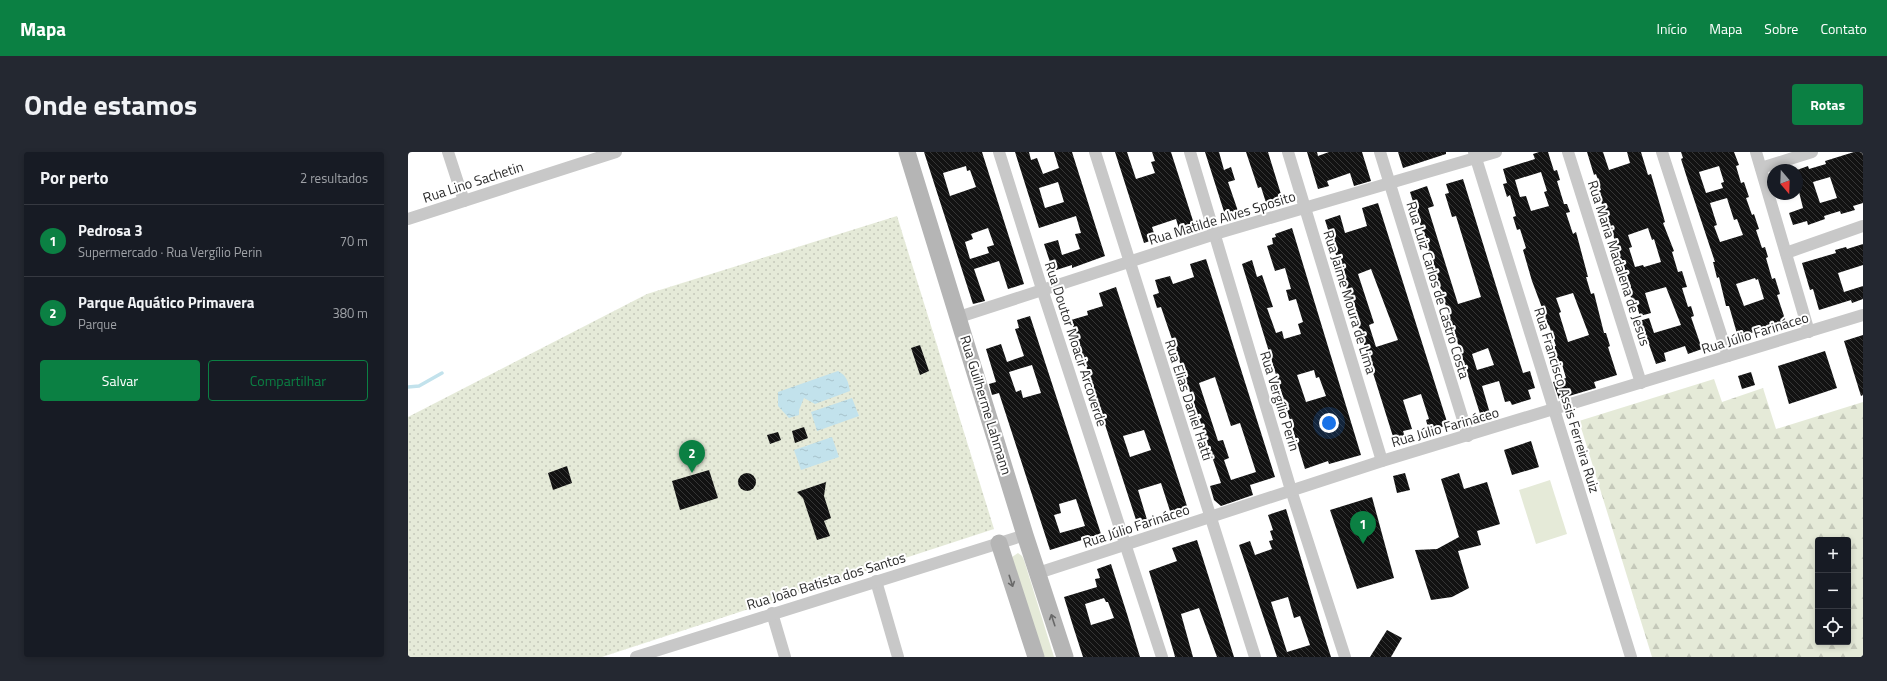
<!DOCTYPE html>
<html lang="pt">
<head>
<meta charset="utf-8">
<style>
	:root { --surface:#171b24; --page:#242831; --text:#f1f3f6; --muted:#9ea1a6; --line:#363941; --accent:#0b8043 }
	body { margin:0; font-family:"Titillium Web",sans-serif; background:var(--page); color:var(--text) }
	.controls { position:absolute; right:12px; bottom:12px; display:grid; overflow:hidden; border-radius:4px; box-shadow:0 2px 6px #0003 }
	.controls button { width:36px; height:36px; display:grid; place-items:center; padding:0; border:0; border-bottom:1px solid var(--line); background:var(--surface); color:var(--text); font:20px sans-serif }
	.compass { position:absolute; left:1359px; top:12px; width:36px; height:36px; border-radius:50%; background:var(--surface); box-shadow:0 2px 6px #0003; rotate:161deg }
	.you { position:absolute; left:921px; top:271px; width:14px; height:14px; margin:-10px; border:3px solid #fff; border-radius:50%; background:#1a73e8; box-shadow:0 0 0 6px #1a73e833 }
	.badge { display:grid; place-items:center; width:26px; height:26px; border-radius:50%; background:var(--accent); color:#fff; font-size:13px; font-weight:700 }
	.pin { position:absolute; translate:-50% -33px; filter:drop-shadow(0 1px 2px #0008) }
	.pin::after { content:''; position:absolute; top:21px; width:14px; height:12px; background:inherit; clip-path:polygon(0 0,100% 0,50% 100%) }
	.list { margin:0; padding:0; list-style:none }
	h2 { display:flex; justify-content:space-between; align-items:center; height:52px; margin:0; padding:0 16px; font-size:17px }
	h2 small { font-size:13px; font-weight:400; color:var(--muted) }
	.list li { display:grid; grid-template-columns:26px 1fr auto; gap:12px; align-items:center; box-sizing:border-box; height:72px; padding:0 16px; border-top:1px solid var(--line) }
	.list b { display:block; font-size:15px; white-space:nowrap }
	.list p { margin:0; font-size:13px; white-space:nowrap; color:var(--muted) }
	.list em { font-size:13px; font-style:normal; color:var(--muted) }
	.actions { display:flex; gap:8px; padding:12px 16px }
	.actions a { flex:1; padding:9px 0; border:1px solid var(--accent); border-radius:4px; text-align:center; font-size:14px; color:var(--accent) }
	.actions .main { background:var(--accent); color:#fff }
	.icon { flex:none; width:22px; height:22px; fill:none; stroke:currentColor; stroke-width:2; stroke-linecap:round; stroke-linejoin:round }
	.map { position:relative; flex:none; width:1455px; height:505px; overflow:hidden; border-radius:4px }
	header { display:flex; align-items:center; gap:24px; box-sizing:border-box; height:56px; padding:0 20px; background:var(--accent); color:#fff }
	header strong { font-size:19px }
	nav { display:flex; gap:22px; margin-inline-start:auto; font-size:14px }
	.intro { display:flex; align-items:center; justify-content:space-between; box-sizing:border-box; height:96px; padding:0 24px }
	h1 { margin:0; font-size:28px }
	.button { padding:10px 18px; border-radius:4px; background:var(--accent); color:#fff; font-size:14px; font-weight:700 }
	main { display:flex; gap:24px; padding:0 24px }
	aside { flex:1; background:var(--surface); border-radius:4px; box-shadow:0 2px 6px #0003 }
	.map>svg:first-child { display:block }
</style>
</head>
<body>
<header>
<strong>Mapa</strong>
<nav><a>Início</a><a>Mapa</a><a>Sobre</a><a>Contato</a></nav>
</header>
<div class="intro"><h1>Onde estamos</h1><a class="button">Rotas</a></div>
<main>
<aside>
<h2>Por perto<small>2 resultados</small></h2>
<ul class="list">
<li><span class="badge">1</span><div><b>Pedrosa 3</b><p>Supermercado · Rua Vergílio Perin</p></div><em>70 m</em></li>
<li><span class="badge">2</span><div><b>Parque Aquático Primavera</b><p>Parque</p></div><em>380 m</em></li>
</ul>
<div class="actions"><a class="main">Salvar</a><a>Compartilhar</a></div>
</aside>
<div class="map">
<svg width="1455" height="505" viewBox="0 0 1455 505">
	<defs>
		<pattern id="forest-firs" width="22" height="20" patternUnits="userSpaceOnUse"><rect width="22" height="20" fill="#e5ead8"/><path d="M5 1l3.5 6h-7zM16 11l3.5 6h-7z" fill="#c5c9ba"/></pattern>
		<pattern id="park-dots" width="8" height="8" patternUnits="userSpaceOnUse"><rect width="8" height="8" fill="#e5ead8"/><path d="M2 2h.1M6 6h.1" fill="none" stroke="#c5c9ba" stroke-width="1.8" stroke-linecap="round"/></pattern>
		<pattern id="water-ripples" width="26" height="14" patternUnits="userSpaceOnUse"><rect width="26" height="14" fill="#c2e2ec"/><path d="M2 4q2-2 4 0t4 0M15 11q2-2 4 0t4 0" fill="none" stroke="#a7c2cb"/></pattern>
		<pattern id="building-back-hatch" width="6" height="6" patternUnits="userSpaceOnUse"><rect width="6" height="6" fill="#121212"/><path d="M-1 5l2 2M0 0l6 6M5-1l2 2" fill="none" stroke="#353535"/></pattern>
	</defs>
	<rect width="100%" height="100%" fill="#fff"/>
	<g fill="#e5ead8">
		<polygon points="1142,328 1159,382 1128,392 1111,338"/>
		<polygon points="610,401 614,404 616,408 646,505 633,505 604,405"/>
	</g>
	<path fill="url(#forest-firs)" fill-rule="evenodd" d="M 1306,227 L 1314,250 L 1355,236 L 1368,277 L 1455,250 L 1455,505 L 1244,505 L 1171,269 ZM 1410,388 L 1440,388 L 1440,490 L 1410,490 Z"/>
	<polygon fill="url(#park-dots)" points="489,64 586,377 194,505 0,505 0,265 239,142"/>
	<g fill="url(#water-ripples)">
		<path d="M 430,219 C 439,224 440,229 442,239 L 407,252 L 396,246 L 391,258 L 391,263 L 381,266 L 370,254 L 370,240 Z"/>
		<polygon points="444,246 451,264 409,279 403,260"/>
		<polygon points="424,285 431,305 393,318 386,298"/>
	</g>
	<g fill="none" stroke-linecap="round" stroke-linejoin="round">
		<polyline stroke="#c2e2ec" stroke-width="3.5" points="0,235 11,234 34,221"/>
	</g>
	<g fill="url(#building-back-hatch)" fill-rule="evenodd">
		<path d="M 516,0 L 574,0 L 616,132 L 600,137 L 591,109 L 566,117 L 577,149 L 565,152 ZM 558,14 L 559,19 L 562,18 L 568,35 L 542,44 L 535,21 ZM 580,76 L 586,93 L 579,95 L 581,101 L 562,107 L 557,90 L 565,87 L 563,82 Z"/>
		<path d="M 607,0 L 621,0 L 623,8 L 629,6 L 635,22 L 651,16 L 646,0 L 664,0 L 697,104 L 664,116 L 664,113 L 645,119 L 636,92 L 650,88 L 654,103 L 672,97 L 667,82 L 673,81 L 668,64 L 631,76 ZM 650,30 L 656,50 L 637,56 L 631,36 Z"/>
		<polygon points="707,0 719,0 728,27 747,21 743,10 747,9 744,0 763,0 787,75 772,80 768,67 744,75 748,87 736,91"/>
		<polygon points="797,0 811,0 816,18 823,15 827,28 820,30 831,62 818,66"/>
		<polygon points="838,0 860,0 876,52 860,57 853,35 850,36"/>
		<polygon points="899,0 909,0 910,4 921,0 954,0 963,29 946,34 942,21 919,29 921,34 910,37"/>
		<polygon points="990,0 1038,0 1038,2 995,16"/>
		<path d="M 1131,0 L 1140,0 L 1146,19 L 1149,18 L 1152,28 L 1149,29 L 1156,52 L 1159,52 L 1162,60 L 1158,61 L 1165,82 L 1168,80 L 1180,125 L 1178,125 L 1183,142 L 1186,141 L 1196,181 L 1198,181 L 1202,194 L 1200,195 L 1209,223 L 1186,230 L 1188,236 L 1151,247 L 1145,230 L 1158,226 L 1153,209 L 1150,210 L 1146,194 L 1148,194 L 1141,173 L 1139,174 L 1135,161 L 1136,161 L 1124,129 L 1115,98 L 1118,96 L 1112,77 L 1109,78 L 1105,65 L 1108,64 L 1102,43 L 1099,45 L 1095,32 L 1099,31 L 1095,17 L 1127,7 L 1125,2 ZM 1133,20 L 1139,39 L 1136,40 L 1141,54 L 1123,59 L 1118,44 L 1112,45 L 1107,28 ZM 1165,141 L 1181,183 L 1160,190 L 1151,161 L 1153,160 L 1148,146 Z"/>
		<path d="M 1179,0 L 1195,0 L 1201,18 L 1222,11 L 1219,0 L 1233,0 L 1240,23 L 1243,22 L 1248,39 L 1257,70 L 1255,71 L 1266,99 L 1264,100 L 1270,120 L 1274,119 L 1279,135 L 1274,136 L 1280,155 L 1283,154 L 1286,164 L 1283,165 L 1294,197 L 1280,202 L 1277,194 L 1256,201 L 1258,209 L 1248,212 L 1238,184 L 1235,185 L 1231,169 L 1241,166 L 1246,181 L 1273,173 L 1258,135 L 1237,141 L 1243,161 L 1232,164 L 1227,148 L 1224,149 L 1220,136 L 1223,135 L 1216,116 L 1213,116 L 1209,103 L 1212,103 L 1205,83 L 1203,83 L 1190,39 L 1193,38 L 1188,22 L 1186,23 ZM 1240,76 L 1244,88 L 1246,87 L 1253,110 L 1236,115 L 1235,113 L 1227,115 L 1221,96 L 1224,95 L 1220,83 Z"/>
		<path d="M 1273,0 L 1326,0 L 1331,13 L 1328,14 L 1333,31 L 1336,30 L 1341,45 L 1338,46 L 1344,63 L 1346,62 L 1351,77 L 1348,78 L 1354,96 L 1357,95 L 1360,105 L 1358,106 L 1364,127 L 1367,126 L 1372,142 L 1369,143 L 1378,170 L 1330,185 L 1321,154 L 1318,154 L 1311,125 L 1309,126 L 1305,110 L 1307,110 L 1280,29 L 1273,7 L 1275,6 ZM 1311,14 L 1316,30 L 1313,31 L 1315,36 L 1298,41 L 1291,20 ZM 1319,46 L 1326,68 L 1329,67 L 1335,83 L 1312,90 L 1306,74 L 1309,73 L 1302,51 ZM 1347,126 L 1348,128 L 1350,127 L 1356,147 L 1336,154 L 1328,132 Z"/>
		<path d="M 1446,0 L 1455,0 L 1455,51 L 1445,54 L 1447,58 L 1433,62 L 1432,59 L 1416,64 L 1417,67 L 1400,73 L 1399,69 L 1385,73 L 1381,61 L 1395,56 L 1389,32 L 1389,18 L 1400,14 L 1401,17 L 1418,12 L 1417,9 ZM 1422,25 L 1429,46 L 1412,51 L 1405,30 Z"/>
		<path d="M 1055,27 L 1115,221 L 1122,219 L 1127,236 L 1120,238 L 1123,247 L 1104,253 L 1102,249 L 1097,250 L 1091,229 L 1074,234 L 1083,265 L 1074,268 L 1002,40 L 1019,34 L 1026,54 L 1020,56 L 1050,152 L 1073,145 L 1048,64 L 1044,65 L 1037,42 L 1041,41 L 1038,32 ZM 1080,196 L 1086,213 L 1069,218 L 1064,202 Z"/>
		<path d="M 970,51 L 1040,273 L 1021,279 L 1018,268 L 1021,267 L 1013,242 L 995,248 L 1004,277 L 995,279 L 998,288 L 987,291 L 917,68 L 932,63 L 937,81 L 959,74 L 954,56 ZM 963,117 L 990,188 L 968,195 L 961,173 L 966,171 L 950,122 Z"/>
		<path d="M 884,76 L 953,303 L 921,312 L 920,309 L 897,317 L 834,112 L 844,108 L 849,125 L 854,123 L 865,155 L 859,156 L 868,181 L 874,179 L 876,187 L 893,182 L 890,172 L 895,170 L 888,147 L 881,149 L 878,138 L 883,137 L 877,116 L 867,119 L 859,94 L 865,92 L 864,86 L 868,85 L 867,82 ZM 906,218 L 908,226 L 911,225 L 918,244 L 898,250 L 889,223 Z"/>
		<polygon points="1455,92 1455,113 1430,121 1436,140 1455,134 1455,147 1444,151 1443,148 1411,158 1405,137 1402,138 1394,111 1428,101 1427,98 1438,95 1439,97"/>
		<path d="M 798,107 L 867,325 L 842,333 L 845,343 L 813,354 L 806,348 L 802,334 L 813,331 L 753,155 L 749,156 L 745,143 L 751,141 L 747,128 L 762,124 L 765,132 L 786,125 L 782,112 ZM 807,225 L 823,274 L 832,271 L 848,320 L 823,328 L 816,308 L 821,306 L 815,288 L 810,289 L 791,231 Z"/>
		<path d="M 708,135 L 779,354 L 776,355 L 778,360 L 768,363 L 766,358 L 762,359 L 753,331 L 730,338 L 740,371 L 730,374 L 663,168 L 680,163 L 679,159 L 695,154 L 691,141 ZM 736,278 L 743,298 L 722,305 L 715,284 Z"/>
		<path d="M 622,164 L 693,382 L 642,398 L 591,241 L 584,243 L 581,232 L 588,230 L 578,197 L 593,192 L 599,210 L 616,204 L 607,177 L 611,176 L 609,168 ZM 624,213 L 633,241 L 615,246 L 613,238 L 608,240 L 601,220 ZM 668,347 L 677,374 L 652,381 L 646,363 L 653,361 L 651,352 Z"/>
		<polygon points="1455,183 1455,243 1453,244 1436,189"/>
		<polygon points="512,193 521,219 512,223 503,196"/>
		<polygon points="1417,199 1429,236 1381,252 1370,214"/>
		<polygon points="1343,220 1347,233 1334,237 1330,224"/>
		<polygon points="396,275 400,286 387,291 384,279"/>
		<polygon points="370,280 373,288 362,292 359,283"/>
		<polygon points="1123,289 1131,315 1104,323 1096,298"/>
		<polygon points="159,314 164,331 145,338 140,321"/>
		<polygon points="301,318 310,346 272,358 264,329"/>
		<circle cx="339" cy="330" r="9"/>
		<polygon points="997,321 1002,338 989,341 985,324"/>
		<polygon points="1051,321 1056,337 1079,330 1092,372 1069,379 1073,393 1050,399 1061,436 1044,445 1023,448 1007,398 1029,397 1051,385 1033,327"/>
		<polygon points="418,330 416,344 423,366 416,369 422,384 409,388 395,346 389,340"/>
		<polygon points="964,345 986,426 949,437 922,358"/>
		<path d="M 878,357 L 916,483 L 923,505 L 869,505 L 831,393 L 842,389 L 847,403 L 864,397 L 861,389 L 865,388 L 862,379 L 865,378 L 860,363 ZM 880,445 L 886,466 L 892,464 L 902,493 L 879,500 L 863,450 Z"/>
		<polygon points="789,388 814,467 826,505 809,505 791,456 773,462 785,505 767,505 766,501 741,419 769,409 764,396"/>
		<path d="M 703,412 L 719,462 L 732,505 L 675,505 L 665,474 L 656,445 L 689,435 L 687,427 L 692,426 L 689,417 ZM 696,446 L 698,450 L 700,450 L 706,466 L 683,473 L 677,452 Z"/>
		<polygon points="979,478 994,486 983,505 962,505"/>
	</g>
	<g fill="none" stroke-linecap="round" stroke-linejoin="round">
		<g stroke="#c8c8c8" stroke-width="12">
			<polyline points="40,0 56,49"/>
			<polyline points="591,0 634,137 754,505"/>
			<polyline points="687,0 847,505"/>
			<polyline points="782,0 883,338 937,505"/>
			<polyline points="880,0 974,309"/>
			<polyline points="972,0 1060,284"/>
			<polyline points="1066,0 1223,505"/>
			<polyline points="1160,0 1233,231"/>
			<polyline points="1254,0 1320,204"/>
			<polyline points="1348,0 1401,180"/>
			<polyline points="1353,16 1404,0"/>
			<polyline points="0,67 208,0"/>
			<polyline points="1378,101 1455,74"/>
			<polyline points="551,165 807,82 1088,0"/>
			<polyline points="630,421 974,309 1455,163"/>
			<polyline points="468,429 490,505"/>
			<polyline points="364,461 377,505"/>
			<polyline points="228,505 617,383"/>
		</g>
		<g stroke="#b5b5b5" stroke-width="17">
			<polyline points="499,0 617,383 657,505"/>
			<polyline points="591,391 628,505"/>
		</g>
	</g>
	<defs><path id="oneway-shaft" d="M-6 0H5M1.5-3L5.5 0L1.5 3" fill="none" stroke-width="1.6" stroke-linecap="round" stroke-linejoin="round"/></defs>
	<g stroke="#696969">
		<use href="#oneway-shaft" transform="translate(603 429) rotate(72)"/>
		<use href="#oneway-shaft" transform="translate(645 468) rotate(-108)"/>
	</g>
	<g text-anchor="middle" stroke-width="4" stroke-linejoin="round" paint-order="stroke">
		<g font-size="14" fill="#2b2b2b" stroke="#fff">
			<text transform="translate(65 30) rotate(-18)" y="5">Rua Lino Sachetin</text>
			<text transform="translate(814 66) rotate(-17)" y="5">Rua Matilde Alves Sposito</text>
			<text transform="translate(1211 111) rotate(72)" y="5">Rua Maria Madalena de Jesus</text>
			<text transform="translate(1030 138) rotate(73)" y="5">Rua Luiz Carlos de Castro Costa</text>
			<text transform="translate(942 150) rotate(73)" y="5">Rua Jaime Moura de Lima</text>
			<text transform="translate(1347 181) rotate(-17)" y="5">Rua Júlio Farináceo</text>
			<text transform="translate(668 192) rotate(72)" y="5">Rua Doutor Moacir Arcoverde</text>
			<text transform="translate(781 248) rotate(72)" y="5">Rua Elias Daniel Hatti</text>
			<text transform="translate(1159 248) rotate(73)" y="5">Rua Francisco Assis Ferreira Ruiz</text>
			<text transform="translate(872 249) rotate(73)" y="5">Rua Vergílio Perin</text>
			<text transform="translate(578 253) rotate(73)" y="5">Rua Guilherme Lahmann</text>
			<text transform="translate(1037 275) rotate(-16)" y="5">Rua Júlio Farináceo</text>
			<text transform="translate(728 374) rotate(-18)" y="5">Rua Júlio Farináceo</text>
			<text transform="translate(418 429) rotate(-17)" y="5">Rua João Batista dos Santos</text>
		</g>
	</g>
</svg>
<div class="controls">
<button>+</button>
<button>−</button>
<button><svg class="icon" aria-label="locate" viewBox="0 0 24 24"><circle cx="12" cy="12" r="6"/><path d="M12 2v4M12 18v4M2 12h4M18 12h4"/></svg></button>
</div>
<svg class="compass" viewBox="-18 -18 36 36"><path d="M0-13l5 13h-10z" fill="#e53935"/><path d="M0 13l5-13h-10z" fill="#9ea1a6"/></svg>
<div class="you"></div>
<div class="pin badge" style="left:955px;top:392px">1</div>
<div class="pin badge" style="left:284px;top:321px">2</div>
</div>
</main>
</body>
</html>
